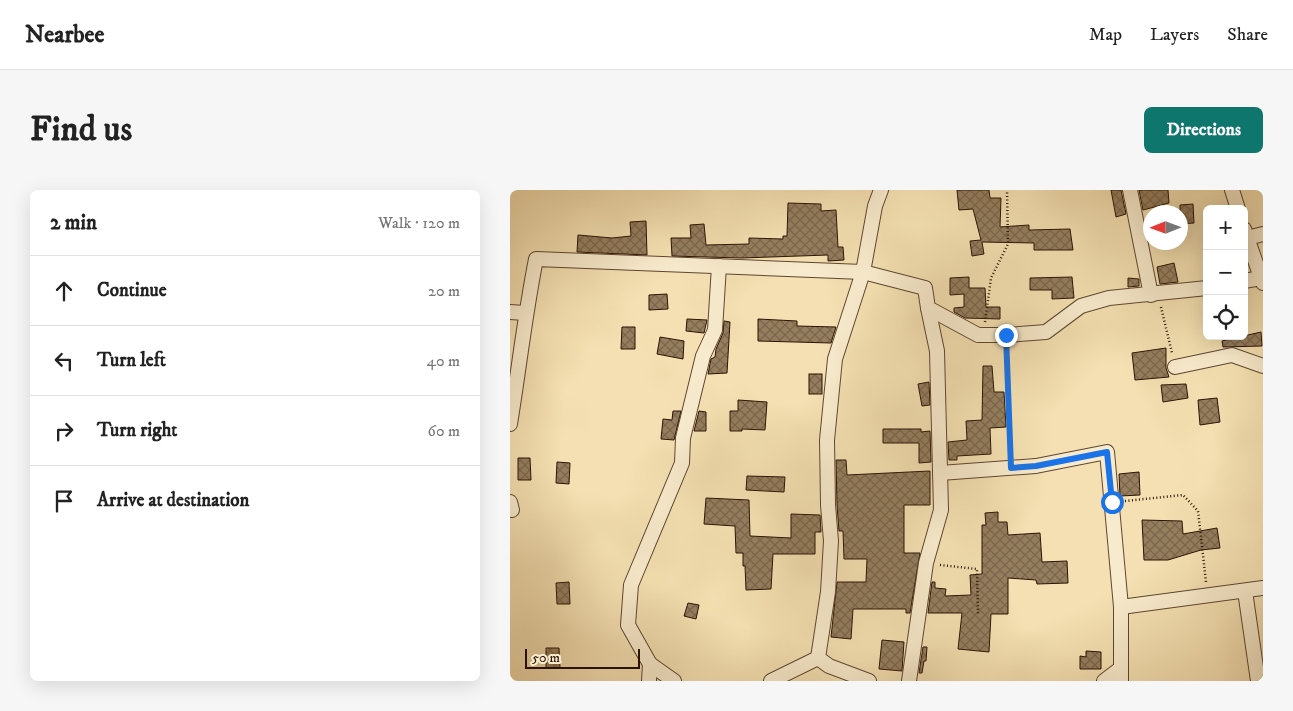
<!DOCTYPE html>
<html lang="en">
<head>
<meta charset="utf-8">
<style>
	:root { --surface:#fff; --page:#f6f6f6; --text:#222; --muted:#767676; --line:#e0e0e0; --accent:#0f766e }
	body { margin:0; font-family:"IM FELL DW Pica",serif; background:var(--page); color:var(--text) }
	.controls { position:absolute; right:15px; top:15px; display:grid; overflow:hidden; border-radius:8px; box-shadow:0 5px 20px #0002 }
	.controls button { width:45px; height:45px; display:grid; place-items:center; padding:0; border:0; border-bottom:1px solid var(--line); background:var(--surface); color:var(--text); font:25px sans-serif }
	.compass { position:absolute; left:633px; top:15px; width:45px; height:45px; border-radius:50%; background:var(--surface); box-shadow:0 5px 20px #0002; rotate:269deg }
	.scale { position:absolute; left:15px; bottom:12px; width:115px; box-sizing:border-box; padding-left:5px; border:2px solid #2c1304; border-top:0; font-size:14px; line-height:18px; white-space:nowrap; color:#2c1304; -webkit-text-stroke:4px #f8ebcd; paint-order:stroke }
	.stop { position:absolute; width:15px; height:15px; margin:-11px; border:4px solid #1a73e8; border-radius:50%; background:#fff }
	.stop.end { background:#1a73e8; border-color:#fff; box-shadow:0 1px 5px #0008 }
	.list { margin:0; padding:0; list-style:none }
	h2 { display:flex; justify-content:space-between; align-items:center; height:65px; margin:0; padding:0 20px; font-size:21px }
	h2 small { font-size:16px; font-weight:400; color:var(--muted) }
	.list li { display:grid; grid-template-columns:32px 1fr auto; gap:15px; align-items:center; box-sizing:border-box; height:70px; padding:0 20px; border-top:1px solid var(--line) }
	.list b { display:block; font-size:19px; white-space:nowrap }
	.list em { font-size:16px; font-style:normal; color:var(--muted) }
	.icon { flex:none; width:28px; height:28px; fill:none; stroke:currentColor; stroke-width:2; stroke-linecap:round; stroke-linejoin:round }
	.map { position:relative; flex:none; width:753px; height:491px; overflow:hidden; border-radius:8px }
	header { display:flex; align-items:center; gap:30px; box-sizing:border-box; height:70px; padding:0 25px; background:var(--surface); border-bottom:1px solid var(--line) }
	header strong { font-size:24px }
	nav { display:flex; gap:28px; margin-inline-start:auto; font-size:18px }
	.intro { display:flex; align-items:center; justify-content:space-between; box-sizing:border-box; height:120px; padding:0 30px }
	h1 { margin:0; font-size:35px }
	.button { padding:12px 22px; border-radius:8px; background:var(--accent); color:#fff; font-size:18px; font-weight:700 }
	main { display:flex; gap:30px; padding:0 30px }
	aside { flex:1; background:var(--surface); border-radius:8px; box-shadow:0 5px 20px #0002 }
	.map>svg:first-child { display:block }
</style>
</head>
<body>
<header>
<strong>Nearbee</strong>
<nav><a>Map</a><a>Layers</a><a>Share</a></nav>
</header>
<div class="intro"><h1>Find us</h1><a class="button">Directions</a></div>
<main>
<aside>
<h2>2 min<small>Walk · 120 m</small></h2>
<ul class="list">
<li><svg class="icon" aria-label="ahead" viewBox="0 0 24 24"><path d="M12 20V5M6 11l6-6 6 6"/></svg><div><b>Continue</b></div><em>20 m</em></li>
<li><svg class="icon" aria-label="left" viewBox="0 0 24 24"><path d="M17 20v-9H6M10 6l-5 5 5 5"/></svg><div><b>Turn left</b></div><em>40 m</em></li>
<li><svg class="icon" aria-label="right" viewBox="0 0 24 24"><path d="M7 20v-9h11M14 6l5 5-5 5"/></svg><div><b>Turn right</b></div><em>60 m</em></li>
<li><svg class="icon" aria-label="arrive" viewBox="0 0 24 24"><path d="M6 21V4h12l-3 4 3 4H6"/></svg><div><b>Arrive at destination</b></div></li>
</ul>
</aside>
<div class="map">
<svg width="753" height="491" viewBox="0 0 753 491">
	<defs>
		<pattern id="building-cross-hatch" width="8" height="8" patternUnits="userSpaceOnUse" patternTransform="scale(1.25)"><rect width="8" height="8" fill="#947e5e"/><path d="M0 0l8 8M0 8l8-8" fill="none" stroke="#79664b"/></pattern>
	</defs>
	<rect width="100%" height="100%" fill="#f4e0b2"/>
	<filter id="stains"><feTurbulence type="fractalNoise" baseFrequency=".004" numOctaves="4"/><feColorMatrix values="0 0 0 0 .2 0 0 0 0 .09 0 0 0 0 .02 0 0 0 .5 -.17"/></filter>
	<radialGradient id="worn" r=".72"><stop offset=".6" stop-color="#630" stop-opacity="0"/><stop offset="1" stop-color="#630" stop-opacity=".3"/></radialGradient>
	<g fill="url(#building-cross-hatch)" stroke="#2c1304">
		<polygon points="447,0 479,0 480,8 491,8 490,37 519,35 519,40 560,39 563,60 524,60 524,53 472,52 474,64 462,66 460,51 471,50 463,19 449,20"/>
		<polygon points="601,0 611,0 616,24 606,27"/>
		<polygon points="629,0 658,0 659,13 633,20"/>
		<polygon points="278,13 311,14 311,21 326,20 328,57 333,57 334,70 318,71 318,65 232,68 162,66 161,48 181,48 180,35 194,34 196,55 239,54 239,48 273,49 273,46 277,46"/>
		<polygon points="683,14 684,33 670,34 670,15"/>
		<polygon points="136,31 137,65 67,62 68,45 102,48 121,46 120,32"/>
		<polygon points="664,73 668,92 650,94 647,77"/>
		<polygon points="459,87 459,98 475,98 476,117 490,117 490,129 455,128 444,122 444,118 454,117 454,104 440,105 440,88"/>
		<polygon points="562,87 564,108 542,109 542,100 520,100 520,88"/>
		<polygon points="618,88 629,89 629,96 618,97"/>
		<polygon points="157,104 158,119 139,120 139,105"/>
		<polygon points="177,129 197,130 194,143 176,141"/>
		<polygon points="248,129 287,131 287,136 326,137 321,153 248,151"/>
		<polygon points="214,131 220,132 217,183 198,184 201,169 205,167 206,159 213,143"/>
		<polygon points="112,137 125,137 125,159 111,159"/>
		<polygon points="751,142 752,156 713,157 712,151"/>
		<polygon points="150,147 174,151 173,169 147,164"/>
		<polygon points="656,158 656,178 659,187 625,190 622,163"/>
		<polygon points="473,176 482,176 484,202 494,202 496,237 480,238 481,264 447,266 447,270 439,270 438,252 457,250 456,231 472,230"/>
		<rect x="299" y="184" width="13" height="20"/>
		<polygon points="419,192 420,215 412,216 408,194"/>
		<polygon points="676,194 678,208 653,212 651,195"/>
		<polygon points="707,208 710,232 690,235 688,210"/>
		<polygon points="228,210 257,212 255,240 232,239 232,241 220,241 220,221 228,221"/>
		<polygon points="163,221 171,221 164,250 151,249 153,229 162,230"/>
		<polygon points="189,221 196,222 196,241 184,241"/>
		<polygon points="373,239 411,239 411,242 420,241 421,272 409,273 409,253 373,253"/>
		<polygon points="8,268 20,268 21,290 8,290"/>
		<polygon points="326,270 336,270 337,285 420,281 420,315 394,315 394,363 410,363 400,423 396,423 396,419 343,419 341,449 321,447 327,392 356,392 357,369 334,369 333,341 329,341 327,315"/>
		<polygon points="47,272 60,273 59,294 46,293"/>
		<polygon points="629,282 630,305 610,306 609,284"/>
		<polygon points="237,286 275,287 274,302 236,300"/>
		<polygon points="196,308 239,310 240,346 281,348 281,324 310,325 311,342 305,342 305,364 263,364 261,399 236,400 235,376 233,376 233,363 226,363 225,336 194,334"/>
		<polygon points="488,322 488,332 497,332 498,345 530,343 532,372 557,371 558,393 527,394 526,390 498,388 498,424 481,424 479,462 448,459 452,423 418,423 422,392 425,392 425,398 436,399 435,406 461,405 460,385 472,384 472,335 476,335 475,323"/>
		<polygon points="632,330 672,331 673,344 707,338 710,358 691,360 658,370 634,370"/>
		<polygon points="59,392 60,414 47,414 46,393"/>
		<polygon points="178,413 189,415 186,429 174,426"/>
		<polygon points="372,450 394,452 392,481 369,479"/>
		<polygon points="413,457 417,457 416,471 414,471 412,483 409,483"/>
		<polygon points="36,458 49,458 50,478 36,478"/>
		<polygon points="576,461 591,462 591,479 570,479 570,466 576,467"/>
	</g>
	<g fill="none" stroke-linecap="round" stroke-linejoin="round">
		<g stroke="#5e4630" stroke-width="16">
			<g id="minor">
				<polyline points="620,0 641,105"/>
				<polyline points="722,0 728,19"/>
				<polyline points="734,39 753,93"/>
				<polyline points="737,48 753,44"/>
				<polyline points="734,91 751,88"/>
				<polyline points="0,122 15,123"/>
				<polyline points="665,177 722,165 753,176"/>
				<path d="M 0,234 C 9,179 15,124 26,69 L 353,82 L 415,98 L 418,118 L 468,145 L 497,145 L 536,142 L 571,116 L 599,108 L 697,98"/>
				<polyline points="430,283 526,276 597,262 611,417 611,491"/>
				<polyline points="0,312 2,320"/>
				<polyline points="735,401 748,491"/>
				<polyline points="611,417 753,398"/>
				<polyline points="308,468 318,402 321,351 318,315 317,250 325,169 353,82 365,16 371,0"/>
				<polyline points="140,474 164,491"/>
				<polyline points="139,491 140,474 118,435 121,395 172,273 173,248 193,166 205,140 209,76"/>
				<polyline points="261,491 308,468 319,476 359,491"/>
				<polyline points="399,491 416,373 431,320 427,161 418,118"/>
				<polyline points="594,491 611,478"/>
			</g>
		</g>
		<g stroke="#2c1304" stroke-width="2.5" stroke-dasharray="1 2.5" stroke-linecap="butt">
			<polyline points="651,117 662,163"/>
			<polyline points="475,132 481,88 498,54 497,0"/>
			<polyline points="497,159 501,263"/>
			<polyline points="615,311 673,305 688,321 696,392"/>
			<polyline points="430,375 467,379 468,424"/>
		</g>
		<use href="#minor" stroke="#f8ebcd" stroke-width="14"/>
	</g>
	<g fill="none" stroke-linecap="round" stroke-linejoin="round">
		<polyline stroke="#1a73e8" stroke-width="6" points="496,145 501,278 526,276 597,262 602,312"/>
	</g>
	<rect width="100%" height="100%" filter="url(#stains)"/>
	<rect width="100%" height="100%" fill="url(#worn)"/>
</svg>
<div class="controls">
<button>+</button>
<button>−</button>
<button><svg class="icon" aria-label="locate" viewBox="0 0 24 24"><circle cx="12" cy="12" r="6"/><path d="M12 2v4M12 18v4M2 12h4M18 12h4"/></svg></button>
</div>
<svg class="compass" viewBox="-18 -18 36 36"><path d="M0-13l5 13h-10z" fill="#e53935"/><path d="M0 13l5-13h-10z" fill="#767676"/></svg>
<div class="scale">50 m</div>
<div class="stop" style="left:602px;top:312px"></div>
<div class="stop end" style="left:496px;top:145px"></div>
</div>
</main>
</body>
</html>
